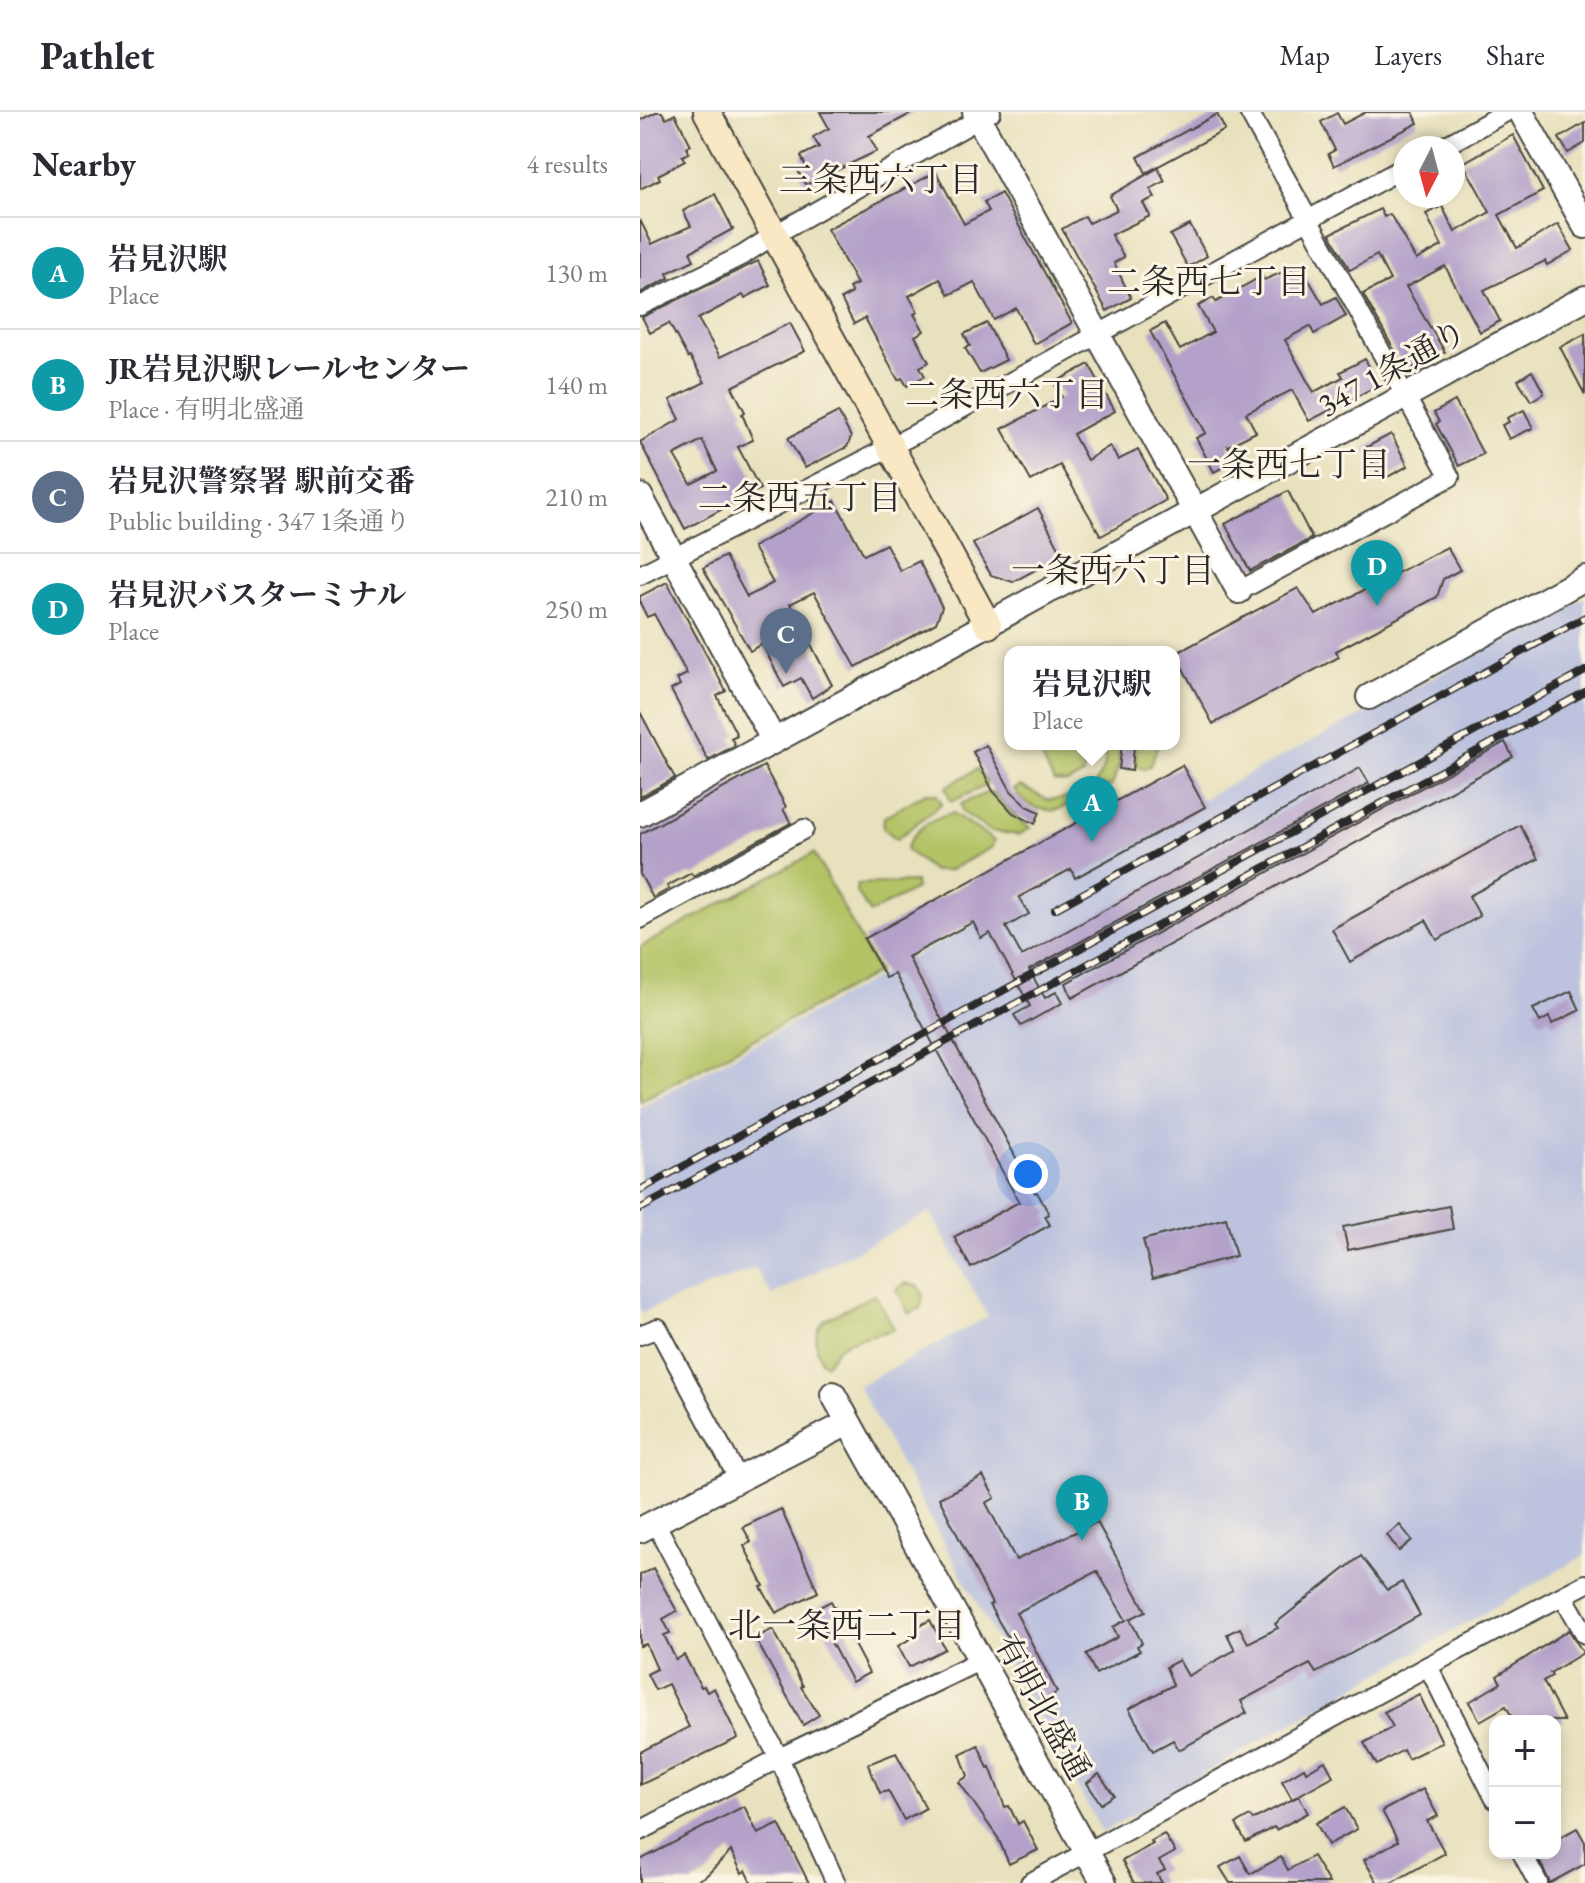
<!DOCTYPE html>
<html lang="en">
<head>
<meta charset="utf-8">
<style>
	:root { --surface:#fff; --page:#f2f2f3; --text:#2b2b33; --muted:#7c7c81; --line:#e1e1e2; --accent:#b5179e }
	body { margin:0; font-family:"EB Garamond","Noto Serif JP",serif; background:var(--page); color:var(--text) }
	.controls { position:absolute; right:24px; bottom:24px; display:grid; overflow:hidden; border-radius:16px; box-shadow:0 4px 12px #0003 }
	.controls button { width:72px; height:72px; display:grid; place-items:center; padding:0; border:0; border-bottom:2px solid var(--line); background:var(--surface); color:var(--text); font:40px sans-serif }
	.compass { position:absolute; left:753px; top:24px; width:72px; height:72px; border-radius:50%; background:var(--surface); box-shadow:0 4px 12px #0003; rotate:186deg }
	.you { position:absolute; left:388px; top:1062px; width:28px; height:28px; margin:-20px; border:6px solid #fff; border-radius:50%; background:#1a73e8; box-shadow:0 0 0 12px #1a73e833 }
	.badge { display:grid; place-items:center; width:52px; height:52px; border-radius:50%; background:var(--accent); color:#fff; font-size:26px; font-weight:700 }
	.pin { position:absolute; translate:-50% -66px; filter:drop-shadow(0 2px 4px #0008) }
	.pin::after { content:''; position:absolute; top:42px; width:28px; height:24px; background:inherit; clip-path:polygon(0 0,100% 0,50% 100%) }
	.popup { position:absolute; left:364px; top:534px; width:176px; height:104px; box-sizing:border-box; display:grid; place-content:center; border-radius:16px; background:var(--surface); filter:drop-shadow(0 2px 6px #0005); font-size:26px; white-space:nowrap; color:var(--muted) }
	.popup b { font-size:30px; color:var(--text) }
	.popup::after { content:''; position:absolute; left:50%; top:100%; margin-left:-16px; border:16px solid transparent; border-top-color:var(--surface) }
	.list { margin:0; padding:0; list-style:none }
	h2 { display:flex; justify-content:space-between; align-items:center; height:104px; margin:0; padding:0 32px; font-size:34px }
	h2 small { font-size:26px; font-weight:400; color:var(--muted) }
	.list li { display:grid; grid-template-columns:52px 1fr auto; gap:24px; align-items:center; box-sizing:border-box; height:112px; padding:0 32px; border-top:2px solid var(--line) }
	.list b { display:block; font-size:30px; white-space:nowrap }
	.list p { margin:0; font-size:26px; white-space:nowrap; color:var(--muted) }
	.list em { font-size:26px; font-style:normal; color:var(--muted) }
	.map { position:relative; flex:none; width:945px; height:1771px; overflow:hidden }
	header { display:flex; align-items:center; gap:48px; box-sizing:border-box; height:112px; padding:0 40px; background:var(--surface); border-bottom:2px solid var(--line) }
	header strong { font-size:38px }
	nav { display:flex; gap:44px; margin-inline-start:auto; font-size:28px }
	main { display:flex }
	aside { flex:1; background:var(--surface) }
	.map>svg:first-child { display:block }
</style>
</head>
<body>
<header>
<strong>Pathlet</strong>
<nav><a>Map</a><a>Layers</a><a>Share</a></nav>
</header>
<main>
<aside>
<h2>Nearby<small>4 results</small></h2>
<ul class="list">
<li><span class="badge" style="background:#0f9aa8">A</span><div><b>岩見沢駅</b><p>Place</p></div><em>130 m</em></li>
<li><span class="badge" style="background:#0f9aa8">B</span><div><b>JR岩見沢駅レールセンター</b><p>Place · 有明北盛通</p></div><em>140 m</em></li>
<li><span class="badge" style="background:#5c6f8a">C</span><div><b>岩見沢警察署 駅前交番</b><p>Public building · 347 1条通り</p></div><em>210 m</em></li>
<li><span class="badge" style="background:#0f9aa8">D</span><div><b>岩見沢バスターミナル</b><p>Place</p></div><em>250 m</em></li>
</ul>
</aside>
<div class="map">
<svg width="945" height="1771" viewBox="0 0 945 1771">
	<rect width="100%" height="100%" fill="#fcf5e5"/>
	<filter id="ink" filterUnits="userSpaceOnUse"><feTurbulence type="fractalNoise" baseFrequency=".0125" numOctaves="2"/><feDisplacementMap in="SourceGraphic" scale="16" xChannelSelector="R" yChannelSelector="G"/><feConvolveMatrix kernelMatrix="1 2 1 2 8 2 1 2 1" color-interpolation-filters="sRGB"/></filter>
	<filter id="wash" filterUnits="userSpaceOnUse"><feTurbulence type="fractalNoise" baseFrequency=".006" numOctaves="4" result="noise"/><feDisplacementMap in="SourceGraphic" scale="32" xChannelSelector="R" yChannelSelector="G"/><feGaussianBlur stdDeviation="1.8" result="paint"/><feColorMatrix in="noise" values="0 0 0 0 0 0 0 0 0 0 0 0 0 0 0 0 0 1.4 0 .05"/><feComposite in="paint" operator="in"/></filter>
	<g filter="url(#wash)">
		<rect width="100%" height="100%" fill="#e8e1bd"/>
		<polygon fill="#bdc3de" points="945,486 945,1443 462,1720 218,1274 348,1205 290,1100 132,1183 115,1156 0,1201 0,995 603,665"/>
		<g fill="#b4c366" stroke="#707748" stroke-width="2">
			<polygon points="395,632 435,632 446,651 442,664 427,671 414,670"/>
			<polygon points="464,632 478,633 479,652 472,674 457,676 456,670 465,653"/>
			<polygon points="495,632 518,632 511,653 504,657 497,654"/>
			<polygon points="337,657 347,670 345,674 313,689 310,688 306,675"/>
			<path d="M 380,674 L 408,688 L 428,686 L 430,691 C 413,706 384,696 374,677 Z"/>
			<polygon points="348,680 354,681 374,703 390,716 379,723 350,719 323,700 321,692"/>
			<polygon points="286,681 296,682 302,691 257,727 243,716 244,705"/>
			<path d="M 313,701 L 354,729 L 352,735 L 308,759 L 293,759 L 266,738 C 272,718 294,704 313,701 Z"/>
			<polygon points="174,741 238,860 0,989 0,835"/>
			<polygon points="275,770 276,777 230,801 216,779 217,772"/>
			<polygon points="265,1171 279,1174 283,1183 280,1196 269,1202 256,1177"/>
			<path d="M 235,1182 L 254,1216 L 252,1218 C 237,1223 216,1225 202,1233 C 194,1238 192,1247 186,1252 L 182,1250 C 175,1234 172,1224 185,1208 Z"/>
		</g>
		<g id="blocks">
			<g fill="#b3a1c9" fill-rule="evenodd">
				<polygon points="16,0 22,0 26,7 35,2 51,33 47,35 49,41 42,44 45,49 18,63 20,67 0,77 0,8"/>
				<polygon points="180,0 274,0 229,24 237,39 166,73 158,59 166,55 161,44 179,35 173,25 189,16"/>
				<polygon points="726,0 773,0 778,11 694,54 688,42 695,38 681,10 697,1 703,12"/>
				<polygon points="577,2 585,18 506,61 498,45"/>
				<polygon points="945,11 945,31 928,41 919,26"/>
				<polygon points="873,23 903,79 859,103 877,136 918,112 933,138 907,153 905,149 844,178 860,209 840,220 805,154 766,175 805,240 772,257 763,254 723,182 750,168 737,143 710,158 690,122 740,97 744,105 750,102 776,148 802,134 786,102 802,94 815,120 850,100 823,51"/>
				<polygon points="518,56 525,69 510,77 515,85 503,91 510,104 471,123 484,145 474,151 491,186 467,199 422,117 445,104 449,111 477,98 470,84"/>
				<polygon points="296,60 324,112 349,99 344,90 361,81 432,211 394,232 376,196 354,208 334,170 309,183 300,167 269,184 278,200 274,202 284,219 275,224 289,250 280,255 285,264 267,274 262,266 258,268 225,206 214,212 201,187 212,181 209,176 217,172 187,117"/>
				<polygon points="75,82 93,117 50,140 54,148 27,161 29,166 0,181 0,108 12,132 51,114 43,99"/>
				<polygon points="550,113 567,144 548,155 530,123"/>
				<path d="M 118,149 L 130,173 L 105,186 L 103,183 L 58,207 L 80,245 L 150,211 L 165,239 L 92,275 L 105,300 L 102,302 L 113,328 L 98,335 L 120,377 L 45,417 L 0,330 L 40,307 L 30,288 L 65,270 L 50,245 L 48,246 L 29,211 L 10,221 L 2,205 ZM 62,328 L 77,359 L 51,372 L 34,343 Z"/>
				<polygon points="660,153 683,192 696,185 706,204 674,222 670,214 645,228 669,272 674,280 703,265 700,260 725,247 739,273 669,309 652,278 606,301 616,320 588,334 596,349 574,360 556,326 566,321 510,219 525,211 540,238 573,220 558,194 573,186 576,190 622,164 624,168"/>
				<polygon points="347,211 366,248 340,261 325,236 330,234 324,222"/>
				<polygon points="945,222 945,283 920,235"/>
				<polygon points="449,252 475,299 433,322 447,348 470,334 478,348 498,338 526,388 461,424 420,353 391,369 362,317 422,285 414,271"/>
				<polygon points="892,259 904,281 891,289 878,268"/>
				<polygon points="815,289 843,342 819,354 796,312 799,310 794,301"/>
				<polygon points="884,298 893,316 869,327 862,313 869,310 867,306"/>
				<polygon points="198,300 211,325 207,335 165,356 148,326"/>
				<polygon points="751,322 768,354 742,368 725,336"/>
				<polygon points="648,379 672,426 610,459 585,412"/>
				<polygon points="195,389 224,443 246,432 260,459 279,449 302,495 296,511 216,555 174,480 150,492 192,573 172,586 161,566 144,575 122,532 110,539 63,456 85,444 107,485 133,471 113,435"/>
				<polygon points="398,396 423,443 373,470 351,463 333,432"/>
				<polygon points="807,435 820,458 803,467 797,485 696,539 699,545 573,612 535,542 658,476 676,503"/>
				<polygon points="27,470 86,579 77,584 97,623 91,626 95,633 68,648 31,578 40,573 37,567 47,562 14,502 7,505 0,491 0,484"/>
				<polygon points="0,600 35,666 0,685"/>
				<polygon points="865,630 873,645 432,886 426,871"/>
				<polygon points="482,632 494,632 492,659 479,657"/>
				<polygon points="346,633 371,679 387,694 400,700 395,712 373,701 353,679 333,640"/>
				<polygon points="542,653 565,695 435,766 431,757 379,785 389,802 366,815 382,844 720,656 729,671 389,858 405,886 416,880 422,891 381,914 374,903 390,894 350,821 341,826 333,810 268,845 395,1081 397,1080 409,1102 405,1104 410,1113 331,1156 314,1125 379,1090 255,862 246,866 224,827"/>
				<polygon points="124,654 146,695 143,697 151,711 53,764 51,761 27,774 29,777 13,786 0,762 0,722"/>
				<polygon points="880,713 898,747 829,784 840,804 797,828 786,808 710,850 692,817"/>
				<polygon points="931,879 940,898 912,912 909,905 900,910 893,897"/>
				<polygon points="809,1094 813,1117 708,1138 703,1115"/>
				<polygon points="586,1106 596,1144 513,1166 503,1128"/>
				<polygon points="343,1364 355,1386 346,1391 376,1448 457,1410 506,1499 490,1507 502,1531 497,1534 500,1539 456,1562 446,1542 478,1525 473,1515 486,1508 457,1459 376,1501 417,1580 405,1588 349,1493 352,1492 299,1386"/>
				<polygon points="141,1397 178,1480 136,1501 121,1475 124,1474 104,1434 111,1430 103,1415"/>
				<polygon points="760,1413 772,1428 759,1439 747,1423"/>
				<polygon points="721,1444 747,1478 762,1470 780,1503 676,1561 670,1552 601,1589 607,1601 539,1638 533,1628 513,1639 489,1597 533,1573 526,1555 539,1548 548,1564 595,1538 587,1522 600,1516 608,1531 638,1516 635,1512"/>
				<polygon points="13,1456 37,1499 23,1507 30,1521 24,1523 36,1548 44,1543 61,1575 64,1574 67,1580 74,1576 98,1626 0,1673 0,1640 49,1615 28,1572 15,1578 7,1562 17,1557 6,1532 0,1534 0,1463"/>
				<polygon points="191,1489 229,1561 212,1570 174,1498"/>
				<polygon points="290,1508 305,1537 269,1555 258,1534 279,1522 275,1516"/>
				<polygon points="133,1517 163,1574 161,1575 179,1603 163,1613 115,1526"/>
				<polygon points="929,1518 943,1541 910,1561 912,1564 903,1569 924,1609 874,1609 866,1594 840,1609 829,1590 861,1571 857,1564"/>
				<polygon points="779,1582 802,1630 768,1647 763,1638 737,1653 724,1631 753,1615 744,1600"/>
				<polygon points="338,1633 348,1656 350,1655 365,1695 369,1694 378,1712 383,1709 398,1738 369,1752 358,1726 319,1670 328,1664 320,1642"/>
				<polygon points="256,1641 286,1696 264,1708 248,1679 240,1681 228,1652"/>
				<polygon points="685,1649 693,1664 652,1687 642,1669 664,1656 666,1660"/>
				<polygon points="459,1662 474,1683 461,1692 447,1671"/>
				<polygon points="783,1677 798,1704 787,1709 805,1741 751,1771 738,1771 724,1748 758,1729 742,1699"/>
				<polygon points="659,1684 668,1701 636,1718 634,1715 606,1730 596,1712 610,1704 612,1707 616,1706"/>
				<polygon points="104,1694 118,1722 139,1712 169,1771 112,1771 106,1758 102,1761 91,1739 66,1764 52,1771 0,1771 0,1748"/>
				<polygon points="705,1695 717,1717 688,1733 676,1711"/>
				<polygon points="937,1716 945,1730 945,1752 910,1771 897,1744 903,1741 915,1741 915,1735 918,1733 915,1728"/>
				<polygon points="524,1722 535,1740 519,1749 525,1758 517,1762 522,1771 494,1771 482,1749 513,1732 511,1729"/>
				<polygon points="600,1744 610,1762 641,1745 648,1758 673,1744 689,1771 590,1771 580,1755"/>
			</g>
		</g>
	</g>
	<g filter="url(#ink)">
		<use href="#blocks" fill-opacity="0" stroke="#474641" stroke-width="2"/>
		<g fill="none" stroke-linecap="round" stroke-linejoin="round">
			<g stroke="#474641" stroke-width="22">
				<g id="minor">
					<polyline points="801,36 866,0"/>
					<polyline points="0,194 103,143 134,123 351,0"/>
					<polyline points="0,463 277,321 765,55"/>
					<polyline points="599,479 810,365 609,0"/>
					<polyline points="0,807 164,717"/>
					<polyline points="0,1223 18,1216 98,1366"/>
					<polyline points="15,1410 139,1646 196,1771"/>
					<polyline points="923,1484 945,1522"/>
					<polyline points="788,1554 855,1687"/>
					<polyline points="0,1719 139,1646 341,1548"/>
					<polyline points="882,1741 898,1771"/>
					<polyline points="390,1771 788,1554 945,1472"/>
				</g>
			</g>
			<g stroke="#474641" stroke-width="28">
				<g id="tertiary">
					<polyline points="335,0 599,479"/>
					<polyline points="881,0 945,114"/>
					<polyline points="0,384 134,629"/>
					<polyline points="729,585 945,466"/>
					<polyline points="0,702 945,186"/>
					<polyline points="193,1282 464,1771"/>
					<polyline points="0,1418 208,1311"/>
				</g>
			</g>
			<g stroke="#474641" stroke-width="30">
				<polyline id="secondary" points="67,0 348,513"/>
			</g>
			<use href="#minor" stroke="#fff" stroke-width="18"/>
			<use href="#tertiary" stroke="#fff" stroke-width="24"/>
			<use href="#secondary" stroke="#fae7c3" stroke-width="26"/>
			<g stroke="#2b2b2b" stroke-width="8">
				<g id="rail">
					<polyline points="415,797 945,505"/>
					<polyline points="0,1078 945,559"/>
					<polyline points="0,1097 945,580"/>
				</g>
			</g>
			<use href="#rail" stroke="#fcf5e5" stroke-width="5" stroke-dasharray="15" stroke-linecap="butt"/>
		</g>
	</g>
	<g text-anchor="middle" stroke-width="6" stroke-linejoin="round" paint-order="stroke">
		<g font-size="32" fill="#2b2b2b" stroke="#fcf5e5">
			<text transform="translate(752 256) rotate(-29)" y="11">347 1条通り</text>
			<text transform="translate(403 1595) rotate(61)" y="11">有明北盛通</text>
		</g>
		<g font-size="34" fill="#2b2b2b" stroke="#fcf5e5">
			<text x="241" y="79">三条西六丁目</text>
			<text x="569" y="181">二条西七丁目</text>
			<text x="367" y="294">二条西六丁目</text>
			<text x="649" y="364">一条西七丁目</text>
			<text x="160" y="397">二条西五丁目</text>
			<text x="473" y="470">一条西六丁目</text>
			<text x="207" y="1525">北一条西二丁目</text>
		</g>
	</g>
</svg>
<div class="controls">
<button>+</button>
<button>−</button>
</div>
<svg class="compass" viewBox="-18 -18 36 36"><path d="M0-13l5 13h-10z" fill="#e53935"/><path d="M0 13l5-13h-10z" fill="#7c7c81"/></svg>
<div class="you"></div>
<div class="pin badge" style="left:452px;top:730px;background:#0f9aa8">A</div>
<div class="popup"><b>岩見沢駅</b>Place</div>
<div class="pin badge" style="left:442px;top:1429px;background:#0f9aa8">B</div>
<div class="pin badge" style="left:146px;top:562px;background:#5c6f8a">C</div>
<div class="pin badge" style="left:737px;top:494px;background:#0f9aa8">D</div>
</div>
</main>
</body>
</html>
